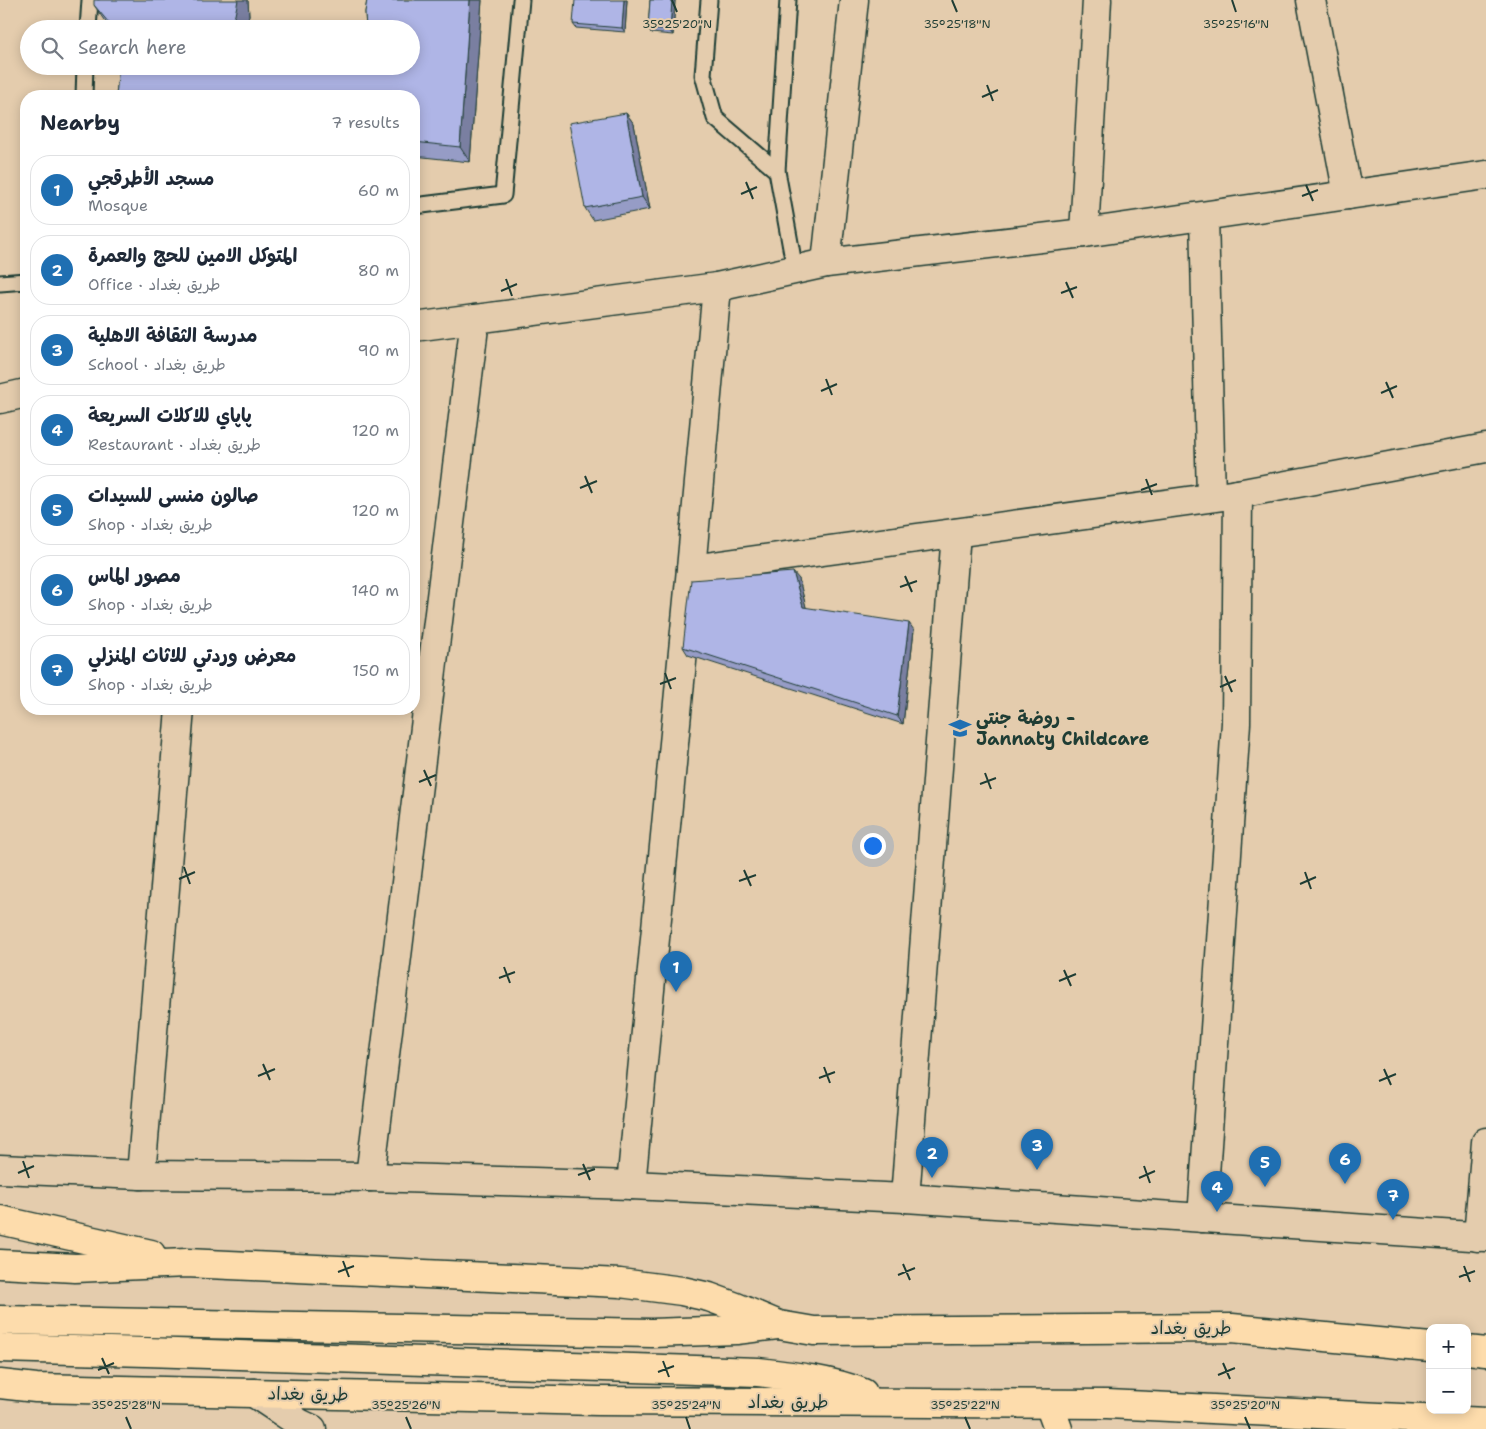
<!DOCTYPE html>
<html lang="en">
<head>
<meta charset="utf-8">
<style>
	:root { --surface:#fff; --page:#f2f2f3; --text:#1f2937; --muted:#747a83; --line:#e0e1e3; --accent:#1f6fb2 }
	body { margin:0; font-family:"Shantell Sans","Playpen Sans Arabic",sans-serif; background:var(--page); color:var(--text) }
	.controls { position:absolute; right:15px; bottom:15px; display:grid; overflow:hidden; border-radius:10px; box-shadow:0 2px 12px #0003 }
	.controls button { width:45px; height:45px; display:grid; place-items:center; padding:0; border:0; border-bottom:1px solid var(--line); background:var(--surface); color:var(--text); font:25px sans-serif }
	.you { position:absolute; left:872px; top:845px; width:18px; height:18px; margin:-12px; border:4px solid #fff; border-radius:50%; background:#1a73e8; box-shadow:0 0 0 8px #1a73e833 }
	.badge { display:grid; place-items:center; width:32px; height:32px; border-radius:50%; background:var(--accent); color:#fff; font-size:16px; font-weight:700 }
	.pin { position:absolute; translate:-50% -41px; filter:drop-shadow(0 1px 2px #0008) }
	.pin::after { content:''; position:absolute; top:26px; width:18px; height:15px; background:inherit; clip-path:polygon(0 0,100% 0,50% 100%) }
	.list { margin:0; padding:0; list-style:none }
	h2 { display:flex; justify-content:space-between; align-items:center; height:65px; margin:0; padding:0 20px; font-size:21px }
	h2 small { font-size:16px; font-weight:400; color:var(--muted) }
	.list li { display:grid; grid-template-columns:32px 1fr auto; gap:15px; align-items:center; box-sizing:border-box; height:70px; margin:0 10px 10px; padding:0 10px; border:1px solid var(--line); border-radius:20px }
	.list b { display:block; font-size:19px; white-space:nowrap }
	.list p { margin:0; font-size:16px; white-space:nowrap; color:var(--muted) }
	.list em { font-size:16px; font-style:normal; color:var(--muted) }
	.icon { flex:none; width:28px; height:28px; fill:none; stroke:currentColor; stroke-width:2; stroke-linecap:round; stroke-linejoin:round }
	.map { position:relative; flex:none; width:1486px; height:1429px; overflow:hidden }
	.search { position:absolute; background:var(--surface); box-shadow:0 2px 12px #0003; left:20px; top:20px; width:400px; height:55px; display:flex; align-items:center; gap:12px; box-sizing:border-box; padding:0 18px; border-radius:28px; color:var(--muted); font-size:19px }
	.panel { position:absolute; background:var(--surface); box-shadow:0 2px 12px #0003; left:20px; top:90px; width:400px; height:625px; border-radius:20px }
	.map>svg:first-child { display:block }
</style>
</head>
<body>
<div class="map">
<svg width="1486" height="1429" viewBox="0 0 1486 1429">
	<rect width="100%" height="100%" fill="#e4ccad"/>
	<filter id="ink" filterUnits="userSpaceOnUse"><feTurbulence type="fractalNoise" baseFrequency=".02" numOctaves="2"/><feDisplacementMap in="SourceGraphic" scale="10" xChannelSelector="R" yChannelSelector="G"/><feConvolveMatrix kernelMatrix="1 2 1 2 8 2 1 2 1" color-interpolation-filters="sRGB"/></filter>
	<g filter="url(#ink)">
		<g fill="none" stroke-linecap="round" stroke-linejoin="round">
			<g stroke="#1f3d34" stroke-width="19">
				<g id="service">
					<polyline points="709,0 703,75 715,118 777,171"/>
					<polyline points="788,0 777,171 795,270"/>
					<polyline points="88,29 90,0"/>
					<polyline points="84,96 85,66"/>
					<polyline points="414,206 503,195 521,0"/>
					<polyline points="0,283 26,281"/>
				</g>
			</g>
			<g stroke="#1f3d34" stroke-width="31">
				<g id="minor">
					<polyline points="1311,0 1348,195"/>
					<polyline points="1204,217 1211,497"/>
					<polyline points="1084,233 1097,0"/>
					<polyline points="826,263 854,0"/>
					<polyline points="414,327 717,287 826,263 1084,233 1486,175"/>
					<polyline points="0,399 26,393"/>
					<polyline points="691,569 1238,494 1486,448"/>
					<polyline points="0,1169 141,1175 370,1177 631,1185 905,1198 1486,1237"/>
					<polyline points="141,1175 180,709"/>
					<polyline points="370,1177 475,319"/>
					<polyline points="631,1185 691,569 717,287"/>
					<polyline points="905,1198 956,533"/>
					<polyline points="1202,1218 1236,723 1238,494"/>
					<polyline points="1478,1237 1486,1142"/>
				</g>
			</g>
			<g stroke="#1f3d34" stroke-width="31">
				<polyline id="secondary" points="254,1393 299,1423 312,1429"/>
			</g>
			<g stroke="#1f3d34" stroke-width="31">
				<g id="primary">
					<polyline points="0,1220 151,1254"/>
					<polyline points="0,1264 75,1268 186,1263 620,1283 682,1291 709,1297 736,1307 779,1325 814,1331 1232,1328 1430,1347"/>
					<polyline points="0,1320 652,1333 736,1330 777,1325"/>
					<path d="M 0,1348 L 146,1352 L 758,1372 C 793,1376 830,1380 863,1393"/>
					<polyline points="1467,1350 1486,1352"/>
					<polyline points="0,1384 36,1388 598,1401 1107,1404 1486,1422"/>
					<polyline points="1049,1404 1058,1429"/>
				</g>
			</g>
			<use href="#service" stroke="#e4ccad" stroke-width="15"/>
			<use href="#minor" stroke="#e4ccad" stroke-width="28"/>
			<use href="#secondary" stroke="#e4ccad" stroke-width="28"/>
			<use href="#primary" stroke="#fddcac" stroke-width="28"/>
		</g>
		<g fill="#969cc6" stroke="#1f3d34">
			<polygon points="367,0 482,0 470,162 414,156 414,96 116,96 119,66 411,66 411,29 366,29 365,12"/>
			<polygon points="627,0 625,32 576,28 573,24"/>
			<polygon points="650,0 675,0 673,35 651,33 648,29"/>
			<polygon points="248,1 249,15 246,29 112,29 104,20 94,5"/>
			<polygon points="626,113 634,124 650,209 593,220 585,208"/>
			<polygon points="799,579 806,608 914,630 903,724 688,655 683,647"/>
		</g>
		<g fill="#7a7fa1" stroke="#1f3d34">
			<polygon points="238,0 247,0 248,1 249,15 246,29 228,29"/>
			<polygon points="470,0 482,0 470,162 460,147"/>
			<polygon points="624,0 627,0 625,32 622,28"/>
			<polygon points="672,0 675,0 673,35 670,31"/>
			<polygon points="626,113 634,124 650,209 642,197"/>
			<polygon points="793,572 799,579 808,615 803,607"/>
			<polygon points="909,623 914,630 903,724 897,716"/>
		</g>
		<g fill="#afb5e6" stroke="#1f3d34">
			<polygon points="94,0 238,0 235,15 228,29 114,29 94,5"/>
			<polygon points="367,0 470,0 460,147 414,142 414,96 116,96 119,66 411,66 411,29 366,29 365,12"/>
			<polygon points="575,0 624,0 622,28 573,24"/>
			<polygon points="650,0 672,0 670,31 648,29"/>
			<polygon points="626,113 642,197 585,208 569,123"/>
			<polygon points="793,572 803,607 909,623 897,716 683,647 691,580"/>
		</g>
	</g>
	<path fill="none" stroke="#1f3d34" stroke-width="2" d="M 672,0 L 677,12M 952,0 L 957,12M 1232,0 L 1236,12M 987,85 L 993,101M 982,97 L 998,90M 746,182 L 753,199M 1306,185 L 1313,201M 741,194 L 757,187M 1302,196 L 1318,190M 506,279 L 512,296M 1066,282 L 1073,298M 501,291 L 517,284M 1061,293 L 1077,287M 826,379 L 832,395M 1386,382 L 1393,398M 821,391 L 837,384M 1381,393 L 1397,386M 585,476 L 592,493M 1146,479 L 1152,495M 580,488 L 597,481M 1141,490 L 1157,484M 905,576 L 912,592M 900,587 L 917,581M 665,673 L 671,689M 1225,676 L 1232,692M 660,684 L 676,678M 1220,687 L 1236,680M 424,770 L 431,786M 985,773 L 991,789M 419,782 L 436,775M 980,784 L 996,778M 184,867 L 190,884M 744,870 L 751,886M 1305,872 L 1311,889M 179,879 L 195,872M 739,881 L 756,875M 1300,884 L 1316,877M 504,967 L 510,983M 1064,970 L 1071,986M 499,978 L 515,972M 1059,981 L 1076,974M 263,1064 L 270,1080M 824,1067 L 830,1083M 1384,1069 L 1391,1085M 258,1076 L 275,1069M 819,1078 L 835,1072M 1379,1081 L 1396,1074M 23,1161 L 29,1178M 583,1164 L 590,1180M 1144,1166 L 1150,1183M 18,1173 L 34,1166M 578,1175 L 595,1169M 1139,1178 L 1155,1171M 343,1261 L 349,1277M 903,1264 L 910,1280M 1464,1266 L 1470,1282M 338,1272 L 354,1266M 898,1275 L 915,1268M 1459,1277 L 1475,1271M 102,1358 L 109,1374M 663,1361 L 669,1377M 1223,1363 L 1230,1379M 98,1370 L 114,1363M 658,1372 L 674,1366M 1218,1375 L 1235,1368M 126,1417 L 131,1429M 406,1417 L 411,1429M 686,1417 L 690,1429M 965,1417 L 970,1429M 1245,1417 L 1250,1429"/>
	<defs>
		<g id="school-bare" transform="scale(1.725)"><path d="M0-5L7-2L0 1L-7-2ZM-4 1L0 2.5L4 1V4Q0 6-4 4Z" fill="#1f6fb2" stroke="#e4ccad" stroke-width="2.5" paint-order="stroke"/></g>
	</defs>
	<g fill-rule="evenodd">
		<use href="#school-bare" x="960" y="728"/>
	</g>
	<g text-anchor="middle" stroke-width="4" stroke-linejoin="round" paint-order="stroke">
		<g font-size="18" font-weight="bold" fill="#1f3d34" stroke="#e4ccad" text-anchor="start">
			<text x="976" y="724">روضة جنتي -<tspan x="976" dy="21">Jannaty Childcare</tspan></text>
		</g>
		<g font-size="18" fill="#1f3d34" stroke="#e4ccad">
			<text x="1191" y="1334">طريق بغداد</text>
			<text transform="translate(308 1394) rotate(1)" y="6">طريق بغداد</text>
			<text x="788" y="1408">طريق بغداد</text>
		</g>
	</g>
	<g font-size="12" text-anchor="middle" fill="#1f3d34" stroke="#e4ccad" stroke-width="4" stroke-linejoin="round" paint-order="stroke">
		<text x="677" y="28">35°25'20"N</text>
		<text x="957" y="28">35°25'18"N</text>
		<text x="1236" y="28">35°25'16"N</text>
		<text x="126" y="1409">35°25'28"N</text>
		<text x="406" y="1409">35°25'26"N</text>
		<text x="686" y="1409">35°25'24"N</text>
		<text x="965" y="1409">35°25'22"N</text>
		<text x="1245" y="1409">35°25'20"N</text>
	</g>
</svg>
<div class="controls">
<button>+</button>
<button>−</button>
</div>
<div class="you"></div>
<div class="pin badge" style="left:676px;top:992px">1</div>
<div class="pin badge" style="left:932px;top:1178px">2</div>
<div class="pin badge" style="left:1037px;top:1170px">3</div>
<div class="pin badge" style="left:1217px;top:1212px">4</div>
<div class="pin badge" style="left:1265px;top:1187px">5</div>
<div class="pin badge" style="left:1345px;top:1184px">6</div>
<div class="pin badge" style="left:1393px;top:1220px">7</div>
<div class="search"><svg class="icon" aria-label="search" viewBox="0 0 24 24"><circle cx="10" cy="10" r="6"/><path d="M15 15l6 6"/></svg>Search here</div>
<section class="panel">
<h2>Nearby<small>7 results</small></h2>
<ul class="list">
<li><span class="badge">1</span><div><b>مسجد الأطرقجي</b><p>Mosque</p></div><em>60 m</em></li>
<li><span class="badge">2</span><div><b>المتوكل الامين للحج والعمرة</b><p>Office · طريق بغداد</p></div><em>80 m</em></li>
<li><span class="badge">3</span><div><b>مدرسة الثقافة الاهلية</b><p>School · طريق بغداد</p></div><em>90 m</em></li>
<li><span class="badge">4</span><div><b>پاپاي للاكلات السريعة</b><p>Restaurant · طريق بغداد</p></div><em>120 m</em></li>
<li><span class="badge">5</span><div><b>صالون منسى للسيدات</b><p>Shop · طريق بغداد</p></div><em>120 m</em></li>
<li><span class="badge">6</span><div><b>مصور الماس</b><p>Shop · طريق بغداد</p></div><em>140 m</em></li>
<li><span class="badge">7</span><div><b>معرض وردتي للاثاث المنزلي</b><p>Shop · طريق بغداد</p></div><em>150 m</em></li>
</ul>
</section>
</div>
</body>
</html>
